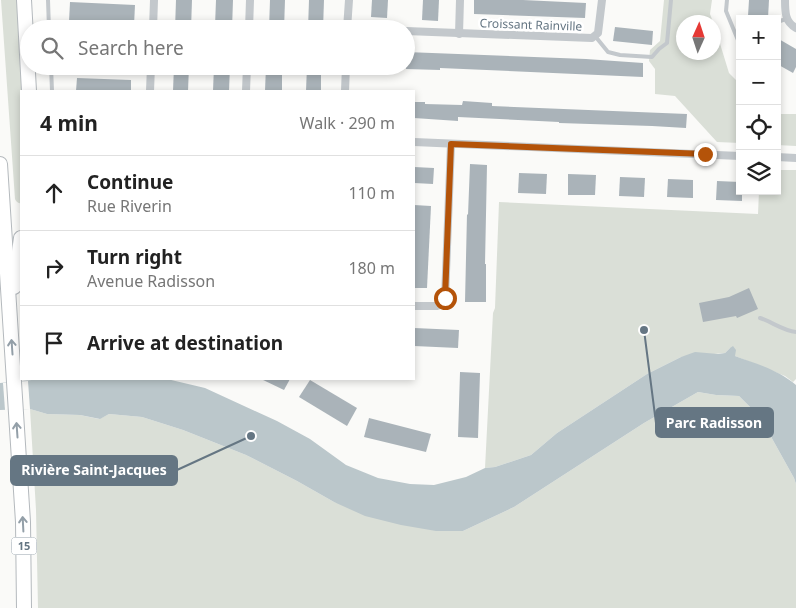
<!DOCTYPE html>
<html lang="en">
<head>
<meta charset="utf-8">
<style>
	:root { --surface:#fff; --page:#f6f6f6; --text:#222; --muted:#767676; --line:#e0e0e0 }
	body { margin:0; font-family:"Noto Sans",sans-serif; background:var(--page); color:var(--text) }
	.controls { position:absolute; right:15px; top:15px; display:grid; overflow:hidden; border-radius:0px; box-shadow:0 2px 8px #0003 }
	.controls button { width:45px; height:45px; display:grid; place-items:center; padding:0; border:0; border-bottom:1px solid var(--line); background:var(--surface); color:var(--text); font:25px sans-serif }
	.compass { position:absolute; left:676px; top:15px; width:45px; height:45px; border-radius:50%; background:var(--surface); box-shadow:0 2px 8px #0003; rotate:3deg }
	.stop { position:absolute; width:15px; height:15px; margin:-11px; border:4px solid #b45309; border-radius:50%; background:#fff }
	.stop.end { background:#b45309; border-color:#fff; box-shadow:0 1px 5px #0008 }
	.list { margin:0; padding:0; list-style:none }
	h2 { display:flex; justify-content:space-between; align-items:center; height:65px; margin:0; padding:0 20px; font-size:21px }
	h2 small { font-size:16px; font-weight:400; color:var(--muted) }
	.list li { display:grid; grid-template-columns:32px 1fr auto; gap:15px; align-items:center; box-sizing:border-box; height:75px; padding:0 20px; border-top:1px solid var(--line) }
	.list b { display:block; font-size:19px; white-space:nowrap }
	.list p { margin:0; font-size:16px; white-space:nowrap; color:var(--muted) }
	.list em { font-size:16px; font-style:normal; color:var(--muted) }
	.icon { flex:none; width:28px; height:28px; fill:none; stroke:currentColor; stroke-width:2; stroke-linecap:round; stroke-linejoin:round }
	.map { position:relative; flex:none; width:796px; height:608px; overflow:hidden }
	.search { position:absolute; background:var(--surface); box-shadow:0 2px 8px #0003; left:20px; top:20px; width:395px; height:55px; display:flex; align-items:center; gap:12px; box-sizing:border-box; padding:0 18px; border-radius:28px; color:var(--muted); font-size:19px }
	.panel { position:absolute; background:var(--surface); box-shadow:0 2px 8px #0003; left:20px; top:90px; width:395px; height:290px; border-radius:0px }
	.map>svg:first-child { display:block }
</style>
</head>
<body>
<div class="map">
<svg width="796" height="608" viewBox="0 0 796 608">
	<rect width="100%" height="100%" fill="#fafaf8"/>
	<g fill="#dadfd7">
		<path d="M 1,0 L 19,0 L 25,91 L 21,91 L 21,203 C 18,204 16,201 15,199 Z"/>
		<polygon points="664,0 712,0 710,14 713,22 684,22 684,52 714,52 714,24 729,73 740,84 740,143 717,142 675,96 655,94 655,69 649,61 650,50 660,41"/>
		<polygon points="777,114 796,114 796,146 777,145"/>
		<polygon points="777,170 796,170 796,379 793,382 785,376 735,356 730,348 725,353 681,357 647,374 557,433 531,455 495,467 485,468 493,313 495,308 499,202 758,214 759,191 777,191"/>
		<polygon points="698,392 716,395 739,396 760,417 794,478 796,484 796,608 38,608 36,510 30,409 47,414 80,415 99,419 109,414 142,417 183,430 246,455 297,481 334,502 463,531 514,507 644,423"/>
	</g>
	<path fill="#bbc7cb" d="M 733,346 L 736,350 L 735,356 C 757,364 778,370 796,385 L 796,484 L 794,478 L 760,417 L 739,396 L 716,395 L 698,392 L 644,423 L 514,507 L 463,531 L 436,531 L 401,525 L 365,516 L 334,502 L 297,481 L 246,455 L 183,430 L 142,417 L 109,414 L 100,419 L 80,415 L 47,414 L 30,409 L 0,410 L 0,383 L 42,379 L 167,379 L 205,388 L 277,421 L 310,439 L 346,465 L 378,478 L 410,484 L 434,485 L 466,477 L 485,468 L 495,467 L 531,455 L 557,433 L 647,374 L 681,357 L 695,352 L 718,354 L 725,353 L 730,348 Z"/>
	<polygon fill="#fafaf8" points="28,381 30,409 5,410 3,383"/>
	<g fill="#aab3b9">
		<polygon points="176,0 192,0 191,29 175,29"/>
		<polygon points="216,0 233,0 232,29 216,29 216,26 215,26"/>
		<polygon points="270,0 285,0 284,29 269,29"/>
		<polygon points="309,0 324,0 323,29 308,29"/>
		<polygon points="372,0 388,0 387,18 371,17"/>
		<polygon points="423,0 439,0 438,21 422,20"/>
		<polygon points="474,0 523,0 586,3 585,18 474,14"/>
		<polygon points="749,0 769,0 768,18 748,16"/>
		<polygon points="70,2 135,5 134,25 69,22"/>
		<polygon points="615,27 653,31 652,45 613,41"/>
		<polygon points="777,38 796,49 796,67 793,73 777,64"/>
		<polygon points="406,52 586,59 643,63 643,77 440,68 440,70 406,69"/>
		<polygon points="174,66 189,66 188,91 173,91"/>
		<polygon points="214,66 230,66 229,91 213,91"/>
		<polygon points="266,66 282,66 282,91 265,91"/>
		<polygon points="307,66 321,66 321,91 306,91"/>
		<polygon points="77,78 131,80 131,91 76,91"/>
		<polygon points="463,101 492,103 492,106 687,114 686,128 652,126 559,123 559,122 458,117 458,121 414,118 414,102 425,102 425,104 462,105"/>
		<polygon points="470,164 487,165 485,264 486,264 486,302 465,302 467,214 468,215"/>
		<polygon points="414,167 434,168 433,184 414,183"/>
		<polygon points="519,173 547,174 546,194 518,193"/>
		<polygon points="568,174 596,175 595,195 568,195"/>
		<polygon points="620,177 645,178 644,197 619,196"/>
		<polygon points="668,179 693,180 693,198 667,197"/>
		<polygon points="717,181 740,182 740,191 742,191 742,201 716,200"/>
		<polygon points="414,205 431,206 427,288 414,288"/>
		<polygon points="749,288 758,309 737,318 736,316 703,322 699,303 729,297"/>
		<polygon points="414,328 459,330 458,348 414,346"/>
		<polygon points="460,372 480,373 478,438 458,437"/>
		<polygon points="261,379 290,379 284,390"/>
		<polygon points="310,380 357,408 347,426 299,397"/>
		<polygon points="369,418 431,434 426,452 364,437"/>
	</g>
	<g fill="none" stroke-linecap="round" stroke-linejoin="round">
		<g stroke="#b4b9bd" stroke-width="16">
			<g id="highway">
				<polyline points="24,0 29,91"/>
				<polyline points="0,164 23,522 24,608"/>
				<polyline points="14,287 21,238"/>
			</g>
		</g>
		<g stroke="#c3c8cc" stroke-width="4">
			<polyline points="48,0 49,29"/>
			<polyline points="727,0 726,11 740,45"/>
			<polyline points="777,22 786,19"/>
			<polyline points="595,36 608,52 620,55 652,57 659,49 667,43 671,0"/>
			<polyline points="51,66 52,91"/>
			<path d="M 760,318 C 772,322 784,331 796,332"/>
		</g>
		<g stroke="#c3c8cc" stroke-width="8">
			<path d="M 785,0 C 785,12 785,22 796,28"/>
			<polyline points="153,29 154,0"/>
			<polyline points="249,29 250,0"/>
			<polyline points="347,29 349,0"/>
			<polyline points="406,31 592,38 598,33 602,0"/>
			<polyline points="459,34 460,0"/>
			<polyline points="150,91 151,66"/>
			<polyline points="246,91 247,66"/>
			<polyline points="345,91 346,66"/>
			<polyline points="414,142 740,156"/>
			<polyline points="777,157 796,158"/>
			<polyline points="414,306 437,306 443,304 445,298 451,144"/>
		</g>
		<use href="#highway" stroke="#fff" stroke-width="14"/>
	</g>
	<defs><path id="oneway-shaft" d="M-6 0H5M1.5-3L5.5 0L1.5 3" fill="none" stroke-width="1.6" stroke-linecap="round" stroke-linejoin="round" transform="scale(1.25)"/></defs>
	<g stroke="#939fa8">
		<use href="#oneway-shaft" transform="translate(12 347) rotate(-94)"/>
		<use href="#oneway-shaft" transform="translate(17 430) rotate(-94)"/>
		<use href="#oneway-shaft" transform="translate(23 524) rotate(-93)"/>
	</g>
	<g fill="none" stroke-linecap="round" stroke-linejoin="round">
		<polyline stroke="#b45309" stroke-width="6" points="445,298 451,144 705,154"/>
	</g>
	<g text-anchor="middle" stroke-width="5" stroke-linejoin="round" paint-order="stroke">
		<rect fill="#fff" stroke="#939fa8" stroke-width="1" x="11.5" y="537.5" width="25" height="17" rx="4"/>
		<g font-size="11" font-weight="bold" fill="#657683">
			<text x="24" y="550">15</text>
		</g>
		<g font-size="12" fill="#657683" stroke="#fff">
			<text transform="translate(531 25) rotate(2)" y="4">Croissant Rainville</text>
		</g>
	</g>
	<path fill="none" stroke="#657683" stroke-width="2" d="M644 330L656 423M251 436L177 470"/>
	<g fill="#657683" stroke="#fff" stroke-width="2">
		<circle cx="644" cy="330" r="5"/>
		<circle cx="251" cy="436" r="5"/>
	</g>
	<g fill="#657683" stroke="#657683" stroke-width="2">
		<rect x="656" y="408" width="117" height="29" rx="5"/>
		<rect x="11" y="456" width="166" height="29" rx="5"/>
	</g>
	<g font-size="14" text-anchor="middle" font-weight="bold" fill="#fff">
		<text x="714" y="428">Parc Radisson</text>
		<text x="94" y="475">Rivière Saint-Jacques</text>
	</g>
</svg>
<div class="controls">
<button>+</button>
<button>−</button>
<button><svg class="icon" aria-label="locate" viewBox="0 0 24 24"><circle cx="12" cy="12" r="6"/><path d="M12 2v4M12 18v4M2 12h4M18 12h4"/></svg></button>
<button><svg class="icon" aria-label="layers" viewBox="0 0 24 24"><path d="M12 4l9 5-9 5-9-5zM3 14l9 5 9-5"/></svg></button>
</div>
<svg class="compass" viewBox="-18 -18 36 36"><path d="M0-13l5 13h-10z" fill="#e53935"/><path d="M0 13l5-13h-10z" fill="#767676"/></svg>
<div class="stop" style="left:445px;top:298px"></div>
<div class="stop end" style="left:705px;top:154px"></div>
<div class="search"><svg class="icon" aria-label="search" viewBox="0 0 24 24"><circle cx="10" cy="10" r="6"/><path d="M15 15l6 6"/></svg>Search here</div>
<section class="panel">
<h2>4 min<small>Walk · 290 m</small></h2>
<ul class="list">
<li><svg class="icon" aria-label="ahead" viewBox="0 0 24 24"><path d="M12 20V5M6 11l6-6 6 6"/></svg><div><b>Continue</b><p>Rue Riverin</p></div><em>110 m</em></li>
<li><svg class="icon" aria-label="right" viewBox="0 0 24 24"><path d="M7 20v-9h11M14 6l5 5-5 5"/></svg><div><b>Turn right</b><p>Avenue Radisson</p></div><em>180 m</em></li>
<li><svg class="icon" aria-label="arrive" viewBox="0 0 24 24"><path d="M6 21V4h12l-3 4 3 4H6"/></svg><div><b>Arrive at destination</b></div></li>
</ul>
</section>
</div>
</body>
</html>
